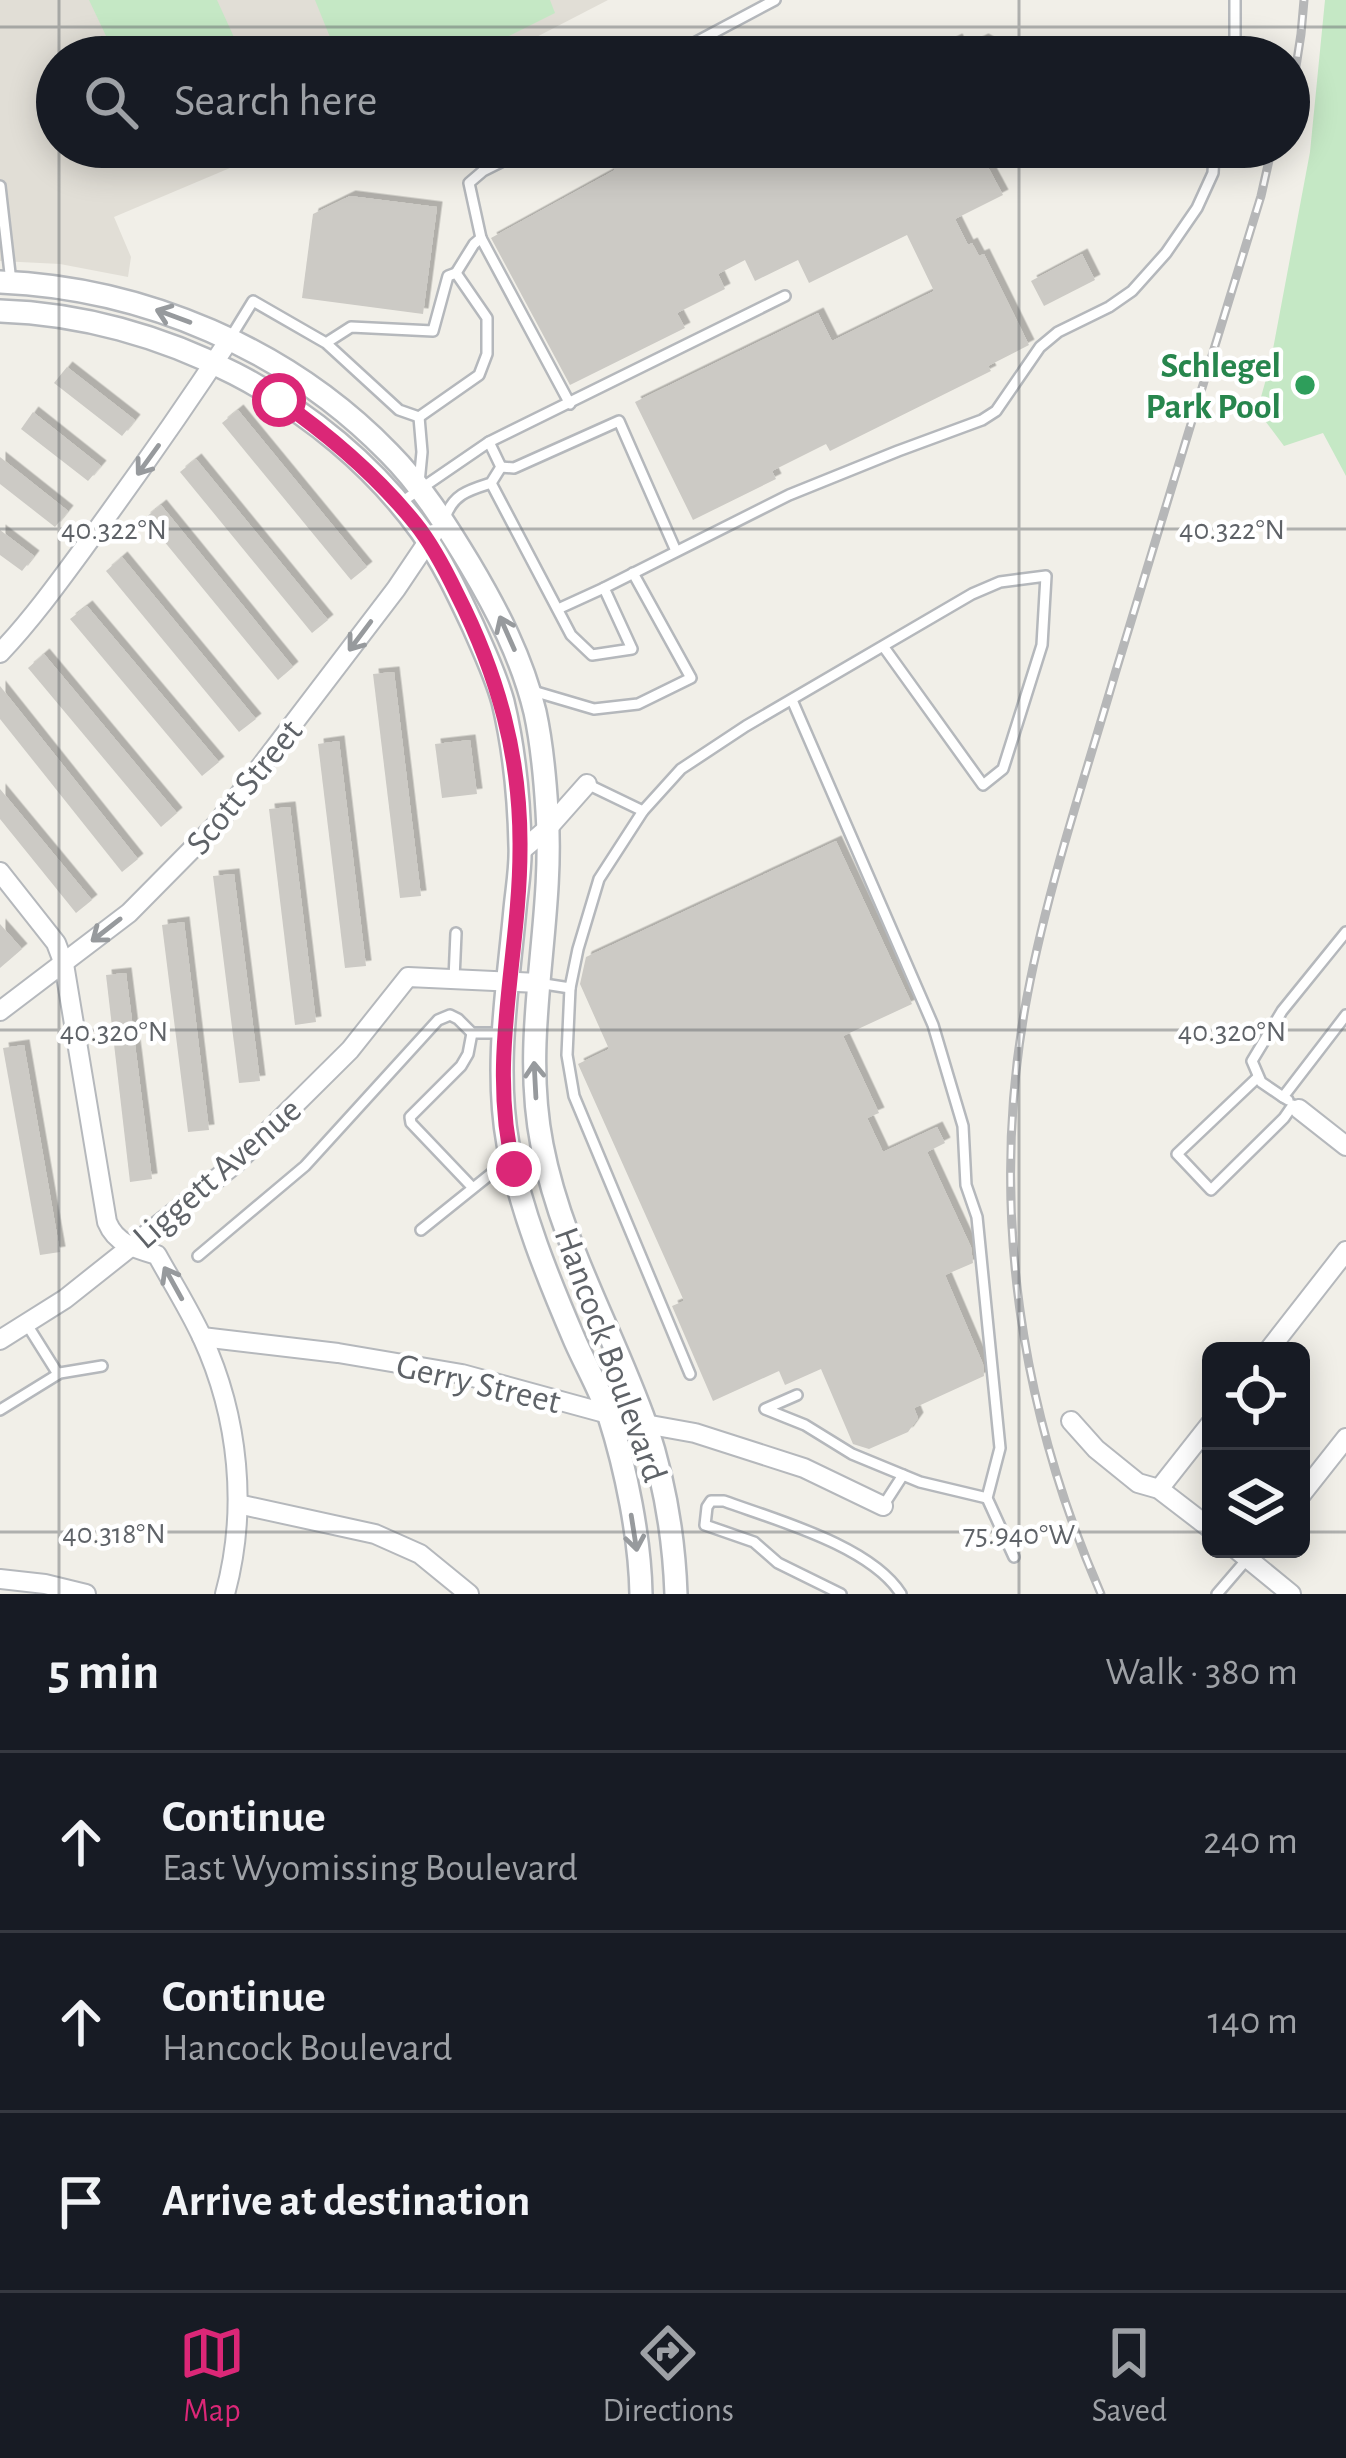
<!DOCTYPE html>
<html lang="en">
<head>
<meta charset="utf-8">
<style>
	:root { --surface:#171b24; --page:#242831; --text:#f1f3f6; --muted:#9ea1a6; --line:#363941; --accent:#db2777 }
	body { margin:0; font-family:"Alegreya Sans",sans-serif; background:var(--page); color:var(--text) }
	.controls { position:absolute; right:36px; bottom:36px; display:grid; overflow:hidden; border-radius:18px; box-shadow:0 6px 30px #0003 }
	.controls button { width:108px; height:108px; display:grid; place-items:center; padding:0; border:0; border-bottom:3px solid var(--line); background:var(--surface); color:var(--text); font:60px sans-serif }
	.stop { position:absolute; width:36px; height:36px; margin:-27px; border:9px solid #db2777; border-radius:50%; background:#fff }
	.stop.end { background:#db2777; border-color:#fff; box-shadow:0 3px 12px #0008 }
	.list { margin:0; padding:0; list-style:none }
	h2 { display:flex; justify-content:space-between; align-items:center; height:156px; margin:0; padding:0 48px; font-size:51px }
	h2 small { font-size:39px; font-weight:400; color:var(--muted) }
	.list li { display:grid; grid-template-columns:78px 1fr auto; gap:36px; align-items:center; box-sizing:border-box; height:180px; padding:0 48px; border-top:3px solid var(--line) }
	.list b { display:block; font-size:45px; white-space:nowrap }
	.list p { margin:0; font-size:39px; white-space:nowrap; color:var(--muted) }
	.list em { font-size:39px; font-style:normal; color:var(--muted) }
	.icon { flex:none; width:66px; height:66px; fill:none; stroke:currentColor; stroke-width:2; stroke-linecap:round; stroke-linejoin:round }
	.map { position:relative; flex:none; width:1346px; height:1594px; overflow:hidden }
	.search { position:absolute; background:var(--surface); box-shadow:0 6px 30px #0003; left:36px; right:36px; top:36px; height:132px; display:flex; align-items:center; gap:30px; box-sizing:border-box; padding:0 42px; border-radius:66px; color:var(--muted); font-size:45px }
	.sheet { height:696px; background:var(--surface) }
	nav { display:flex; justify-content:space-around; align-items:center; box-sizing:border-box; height:168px; border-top:3px solid var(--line); background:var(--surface); font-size:33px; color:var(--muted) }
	nav a { display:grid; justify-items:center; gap:6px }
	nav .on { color:var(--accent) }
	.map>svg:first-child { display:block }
</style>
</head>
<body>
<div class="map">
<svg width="1346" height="1594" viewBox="0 0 1346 1594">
	<defs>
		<filter id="shadow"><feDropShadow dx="5.5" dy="-5.5" stdDeviation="0" flood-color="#0004"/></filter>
	</defs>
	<rect width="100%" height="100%" fill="#f1efe8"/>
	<polygon fill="#e1ded6" points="0,0 608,0 498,57 57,57 57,147 280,147 114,217 131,257 128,277 60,264 0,261"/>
	<g fill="#c5e8c5">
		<polygon points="89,0 217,0 243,57 116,57"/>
		<polygon points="315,0 550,0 555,13 467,57 338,57"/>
		<polygon points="1325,0 1346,0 1346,476 1323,433 1284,446 1266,422 1259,404 1270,365 1310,152"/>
	</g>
	<g fill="#cccac5" filter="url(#shadow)">
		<polygon points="957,39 962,49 983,39 998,47 1006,57 919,57"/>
		<polygon points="603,147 1027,147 988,167 1003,195 955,219 968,245 972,243 979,256 984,254 1029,345 988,366 991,371 830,451 826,444 772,471 776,479 693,520 635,402 818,313 832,341 934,291 907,235 809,283 798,260 755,281 745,260 718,274 725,289 677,313 685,328 570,385 491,238 615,170"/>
		<polygon points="350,196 437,207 423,314 302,298 313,214"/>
		<polygon points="1082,254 1095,280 1044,306 1031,281"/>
		<polygon points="67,367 135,420 122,436 54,383"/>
		<polygon points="238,410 367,567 351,580 222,423"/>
		<polygon points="33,412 101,466 88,481 21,429"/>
		<polygon points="0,457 68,511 55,527 0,484"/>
		<polygon points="196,459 328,620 312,633 180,472"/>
		<polygon points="161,505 293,667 278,680 145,518"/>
		<polygon points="0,530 34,556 22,571 0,555"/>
		<polygon points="122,557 256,719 239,732 106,571"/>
		<polygon points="87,606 219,762 202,776 70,619"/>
		<polygon points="44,654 177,813 161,827 28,668"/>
		<polygon points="394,672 421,896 400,898 373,674"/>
		<polygon points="0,686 138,859 122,872 0,719"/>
		<polygon points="470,740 477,794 442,798 435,744"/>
		<polygon points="339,741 366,966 345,968 318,744"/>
		<polygon points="0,789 92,900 76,913 0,819"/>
		<polygon points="290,807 316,1022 295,1025 269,809"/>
		<polygon points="836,841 912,1004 843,1036 879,1113 867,1118 883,1152 937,1127 945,1143 927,1152 971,1247 973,1263 945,1275 983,1364 984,1376 914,1408 918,1418 908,1432 869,1449 853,1444 821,1369 785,1385 779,1371 713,1401 672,1306 684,1301 578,1064 609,1049 580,984 586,957"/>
		<polygon points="234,874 260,1081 239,1083 213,876"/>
		<polygon points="184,922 209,1130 188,1132 162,925"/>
		<polygon points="0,924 22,949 0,968"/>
		<polygon points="126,973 152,1179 130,1182 106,975"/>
		<polygon points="24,1045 60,1252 40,1255 3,1048"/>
	</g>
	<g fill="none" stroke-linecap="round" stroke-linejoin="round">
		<g stroke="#b5b8bc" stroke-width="14">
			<g id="service">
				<polyline points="668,57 775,0"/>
				<polyline points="1235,57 1235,0"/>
				<polyline points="0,186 11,282"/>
				<polyline points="481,238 570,404"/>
				<polyline points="456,273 474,244 481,238 469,183 483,171 531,147"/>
				<polyline points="229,340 253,301 326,343 399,410 419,417 479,375 487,354 487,318 456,273 448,276 433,331 351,327 326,343"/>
				<polyline points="501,467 514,468 619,421 676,551"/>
				<polyline points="419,483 422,452 419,417"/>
				<polyline points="491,483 571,635 592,655 632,649 604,588 789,495 898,451 982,420 996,411 1040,347 1058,332 1109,307 1132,291 1166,253 1197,208 1213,173 1214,153 1210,147"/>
				<polyline points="400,503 489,442 785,296"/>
				<path d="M 445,518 C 453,494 469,490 491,483 L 501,467 L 489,442"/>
				<polyline points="558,609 604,588"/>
				<polyline points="533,691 594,709 638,704 691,678 633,573"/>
				<polyline points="792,700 933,1025 963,1126 966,1185 977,1217 1000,1448 987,1498 1014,1557"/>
				<polyline points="587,784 643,811"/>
				<polyline points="454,979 456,933"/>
				<polyline points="538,983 570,988 578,949 599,879 643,811 681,769 746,726 972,594 1000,582 1046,576 1042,645 1003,769 983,785 883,646"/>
				<polyline points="570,988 567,1055 574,1096 690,1374"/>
				<polyline points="472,1033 468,1054 461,1066 410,1117 411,1123 472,1187"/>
				<polyline points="1257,1078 1177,1154 1211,1190 1284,1118 1293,1105"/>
				<polyline points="1283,1097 1261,1082 1252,1061 1282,1011 1346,932"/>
				<polyline points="1288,1100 1283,1097 1346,1015"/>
				<polyline points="421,1230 492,1173 515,1169"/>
				<polyline points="198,1256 305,1166 438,1020 450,1015 458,1019 472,1033 504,1033"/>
				<polyline points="26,1323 58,1374"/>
				<polyline points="797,1395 765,1409 805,1425 852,1454 920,1482 987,1498"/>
				<polyline points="0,1410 60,1373 102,1366"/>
				<polyline points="883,1506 903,1475"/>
				<path d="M 841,1594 L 778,1563 L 754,1542 L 705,1525 L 707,1507 L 711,1501 L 724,1501 C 776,1520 871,1546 901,1594"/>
				<polyline points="1217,1594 1248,1558"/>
			</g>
		</g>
		<g stroke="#b5b8bc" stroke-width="22">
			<g id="minor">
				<path d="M 0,653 C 36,615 66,572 97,530 C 143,467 187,404 229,340"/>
				<polyline points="521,851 548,828 587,784"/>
				<path d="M 0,872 L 56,943 L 64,964 L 107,1222 C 116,1244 136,1249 157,1255 C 172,1282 189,1309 202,1337 C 239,1417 248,1510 225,1594"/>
				<polyline points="0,1011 129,913 216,825 396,589 433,534"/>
				<polyline points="1299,1109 1346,1146"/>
				<polyline points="202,1337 338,1353 462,1374 645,1424 695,1433 804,1468 883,1506"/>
				<polyline points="0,1340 65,1299 235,1164 350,1050 408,977 538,983"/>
				<polyline points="1268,1351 1346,1251"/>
				<polyline points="1071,1421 1096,1449 1138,1483 1159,1489 1211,1529"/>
				<polyline points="1159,1489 1211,1423"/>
				<polyline points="1301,1495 1346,1438"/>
				<polyline points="238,1504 375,1534 420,1554 469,1594"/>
				<polyline points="1236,1549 1291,1594"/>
				<polyline points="0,1579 45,1584 86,1594"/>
			</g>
		</g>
		<g stroke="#b5b8bc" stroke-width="26">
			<g id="tertiary">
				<path d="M 0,282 C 144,288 288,349 389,453 C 421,485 446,525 469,563 C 497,610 522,658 535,712 C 542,744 545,778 547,811 C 555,923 520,1033 542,1145 C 561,1244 613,1331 646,1425 C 664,1479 674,1537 676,1594"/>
				<path d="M 0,311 C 160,316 326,400 421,531 C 442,560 458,594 473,626 C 484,651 496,676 503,702 C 514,748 519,798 520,846 C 521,867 517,888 515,909 C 508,986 494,1067 508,1144 C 521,1212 548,1278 575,1341 C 586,1366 600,1390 609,1416 C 626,1469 640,1538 641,1594"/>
			</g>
		</g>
		<use href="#service" stroke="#fff" stroke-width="9"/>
		<use href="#minor" stroke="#fff" stroke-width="18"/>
		<use href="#tertiary" stroke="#fff" stroke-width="21"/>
		<g stroke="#b6b7b8" stroke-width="9">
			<g id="rail">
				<polyline points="1289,112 1301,34 1304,0"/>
				<path d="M 1101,1594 C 1020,1409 990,1208 1025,1008 C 1045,895 1083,784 1115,674 C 1163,515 1212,355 1261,196 L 1272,147"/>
			</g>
		</g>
		<use href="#rail" stroke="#fff" stroke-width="4.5" stroke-dasharray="14" stroke-linecap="butt"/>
	</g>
	<defs><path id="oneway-shaft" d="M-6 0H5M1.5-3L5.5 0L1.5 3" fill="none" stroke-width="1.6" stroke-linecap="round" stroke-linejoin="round" transform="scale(3)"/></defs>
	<g stroke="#979a9d">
		<use href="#oneway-shaft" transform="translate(173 316) rotate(-160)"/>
		<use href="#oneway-shaft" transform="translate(148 460) rotate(126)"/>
		<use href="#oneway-shaft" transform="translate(507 633) rotate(-114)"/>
		<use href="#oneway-shaft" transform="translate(360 636) rotate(127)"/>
		<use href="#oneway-shaft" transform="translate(106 930) rotate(142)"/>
		<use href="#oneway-shaft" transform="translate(535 1080) rotate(-93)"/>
		<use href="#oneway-shaft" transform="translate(173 1283) rotate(-119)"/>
		<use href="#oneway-shaft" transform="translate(634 1533) rotate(81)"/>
	</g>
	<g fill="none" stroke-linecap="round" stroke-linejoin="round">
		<path stroke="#db2777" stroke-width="15" d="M 279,400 C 329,435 376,475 415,523 C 432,544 445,569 457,594 C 498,675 521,757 520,849 C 520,957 487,1062 514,1169"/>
	</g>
	<path fill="none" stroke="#5f6368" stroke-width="3" stroke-opacity="0.45" d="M 59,0 L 59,57M 1019,0 L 1019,57M 0,27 L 1346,27M 59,147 L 59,1594M 1019,147 L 1019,1594M 0,529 L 1346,529M 0,1030 L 1346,1030M 0,1532 L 1211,1532M 1301,1532 L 1346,1532"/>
	<circle fill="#2e9e5b" stroke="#fff" stroke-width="4.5" cx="1305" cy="385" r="12"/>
	<g text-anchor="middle" stroke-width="9" stroke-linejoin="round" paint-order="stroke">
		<g font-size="36" font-weight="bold" fill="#27864d" stroke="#fff" text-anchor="end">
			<text x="1281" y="377">Schlegel<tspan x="1281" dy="41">Park Pool</tspan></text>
		</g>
		<g font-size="36" fill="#5f6368" stroke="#fff">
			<text transform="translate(243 786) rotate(-51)" y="13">Scott Street</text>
			<text transform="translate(216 1172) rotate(-41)" y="13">Liggett Avenue</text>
			<text transform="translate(612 1354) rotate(70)" y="13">Hancock Boulevard</text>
			<text transform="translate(479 1382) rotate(13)" y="13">Gerry Street</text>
		</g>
	</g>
	<g font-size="30" text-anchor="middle" fill="#5f6368" stroke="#fff" stroke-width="9" stroke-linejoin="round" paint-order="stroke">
		<text x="114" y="539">40.322°N</text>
		<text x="1232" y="539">40.322°N</text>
		<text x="114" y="1041">40.320°N</text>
		<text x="1232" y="1041">40.320°N</text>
		<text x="114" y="1543">40.318°N</text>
		<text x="1019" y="1544">75.940°W</text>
	</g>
</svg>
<div class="controls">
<button><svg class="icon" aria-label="locate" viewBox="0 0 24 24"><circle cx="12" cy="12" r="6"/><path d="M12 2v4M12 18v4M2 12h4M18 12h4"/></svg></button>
<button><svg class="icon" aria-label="layers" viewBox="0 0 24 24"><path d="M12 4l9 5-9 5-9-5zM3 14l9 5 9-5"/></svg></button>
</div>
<div class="stop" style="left:279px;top:400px"></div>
<div class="stop end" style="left:514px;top:1169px"></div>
<div class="search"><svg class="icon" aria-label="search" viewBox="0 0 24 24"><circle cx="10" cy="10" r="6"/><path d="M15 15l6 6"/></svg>Search here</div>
</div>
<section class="sheet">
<h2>5 min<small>Walk · 380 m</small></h2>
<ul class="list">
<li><svg class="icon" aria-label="ahead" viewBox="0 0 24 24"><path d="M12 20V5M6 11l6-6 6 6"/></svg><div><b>Continue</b><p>East Wyomissing Boulevard</p></div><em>240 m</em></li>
<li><svg class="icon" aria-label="ahead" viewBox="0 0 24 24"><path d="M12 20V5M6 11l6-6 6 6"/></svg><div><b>Continue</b><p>Hancock Boulevard</p></div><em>140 m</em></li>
<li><svg class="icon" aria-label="arrive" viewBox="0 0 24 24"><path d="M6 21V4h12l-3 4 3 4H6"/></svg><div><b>Arrive at destination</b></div></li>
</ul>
</section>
<nav>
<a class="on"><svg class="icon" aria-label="map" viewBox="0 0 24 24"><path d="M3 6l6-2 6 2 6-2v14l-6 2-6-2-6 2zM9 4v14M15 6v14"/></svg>Map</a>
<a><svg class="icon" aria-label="directions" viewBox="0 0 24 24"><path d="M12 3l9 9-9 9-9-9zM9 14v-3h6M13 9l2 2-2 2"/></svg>Directions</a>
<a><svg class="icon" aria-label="saved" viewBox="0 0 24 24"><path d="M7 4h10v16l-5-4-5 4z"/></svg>Saved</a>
</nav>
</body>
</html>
